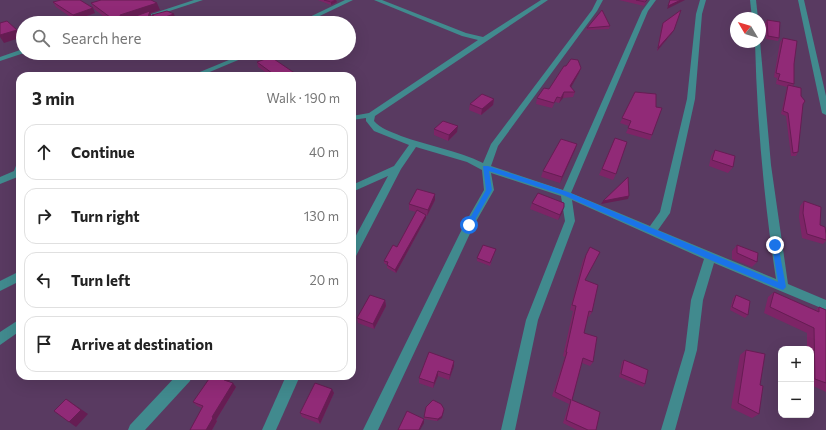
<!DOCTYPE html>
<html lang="en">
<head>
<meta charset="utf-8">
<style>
	:root { --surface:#fff; --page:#f6f6f6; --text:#222; --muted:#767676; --line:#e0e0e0 }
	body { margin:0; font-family:Commissioner,sans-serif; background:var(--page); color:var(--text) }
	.controls { position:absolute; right:12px; bottom:12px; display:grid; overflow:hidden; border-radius:8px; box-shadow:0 4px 16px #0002 }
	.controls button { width:36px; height:36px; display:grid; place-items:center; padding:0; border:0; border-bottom:1px solid var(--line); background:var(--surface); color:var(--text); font:20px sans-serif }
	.compass { position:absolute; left:730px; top:12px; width:36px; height:36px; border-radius:50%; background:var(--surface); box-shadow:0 4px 16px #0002; rotate:308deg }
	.stop { position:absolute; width:12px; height:12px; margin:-9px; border:3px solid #1a73e8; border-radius:50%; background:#fff }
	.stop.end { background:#1a73e8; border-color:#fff; box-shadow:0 1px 4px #0008 }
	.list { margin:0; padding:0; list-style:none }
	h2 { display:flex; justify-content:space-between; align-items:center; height:52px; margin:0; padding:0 16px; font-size:17px }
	h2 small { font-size:13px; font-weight:400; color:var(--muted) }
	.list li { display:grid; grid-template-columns:26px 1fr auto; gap:12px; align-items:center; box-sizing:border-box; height:56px; margin:0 8px 8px; padding:0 8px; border:1px solid var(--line); border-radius:12px }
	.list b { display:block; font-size:15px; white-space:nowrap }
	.list em { font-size:13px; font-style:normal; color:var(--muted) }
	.icon { flex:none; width:22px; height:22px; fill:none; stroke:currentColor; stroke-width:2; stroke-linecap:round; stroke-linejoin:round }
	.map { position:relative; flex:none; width:826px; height:430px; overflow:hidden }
	.search { position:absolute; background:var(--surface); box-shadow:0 4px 16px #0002; left:16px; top:16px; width:340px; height:44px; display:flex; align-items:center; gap:10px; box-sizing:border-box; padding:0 14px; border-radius:22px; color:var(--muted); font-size:15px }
	.panel { position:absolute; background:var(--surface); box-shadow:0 4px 16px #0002; left:16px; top:72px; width:340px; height:308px; border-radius:12px }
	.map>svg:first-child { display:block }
</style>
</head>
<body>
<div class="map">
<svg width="826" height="430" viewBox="0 0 826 430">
	<rect width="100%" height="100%" fill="#593a61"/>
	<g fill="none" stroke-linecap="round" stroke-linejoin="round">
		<g fill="#418a8e" fill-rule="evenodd">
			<polygon points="194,0 203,0 133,23 124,23"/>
			<polygon points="345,0 353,0 305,23 297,23"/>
			<path d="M 374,0 L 382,0 L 466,33 L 483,37 L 541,0 L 548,0 L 375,116 L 374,121 C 381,129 390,131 401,136 C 428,146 457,150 483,163 L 491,144 L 592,10 L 597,0 L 603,0 L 597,11 L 498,146 L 491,166 L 563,190 L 642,11 L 650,0 L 656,0 L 648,11 L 571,193 L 650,226 L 660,212 L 687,99 L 696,14 L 700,0 L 706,0 L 702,14 L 695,99 L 670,213 L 658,230 L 776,279 C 764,201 757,122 755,42 L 760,42 L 760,41 L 771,165 L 788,284 L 826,300 L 826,310 L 714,263 L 703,300 L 697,350 L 675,430 L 661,430 L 685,350 L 691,300 L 704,259 L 572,200 L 575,221 L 538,320 L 515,430 L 501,430 L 526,320 L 565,221 L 561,196 L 491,173 L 494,190 L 474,225 L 378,430 L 363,430 L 464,225 L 484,190 L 482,170 L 467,162 L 416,147 L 401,169 L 356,256 L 352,257 L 352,243 L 388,176 L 352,192 L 352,185 L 394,166 L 409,145 L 374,131 L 366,121 L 366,118 L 352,120 L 352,116 L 369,113 L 478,40 L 462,36 Z"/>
			<polygon points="750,0 756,0 758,18 752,18"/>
			<polygon points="798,0 804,0 826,96 826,115 822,113"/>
			<polygon points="23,49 24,53 0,61 0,57"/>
			<polygon points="246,53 255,53 200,76 190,76"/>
			<polygon points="20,162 20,176 0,184 0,177 14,171 17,163"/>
			<polygon points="20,271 20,281 0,291 0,281"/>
			<polygon points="20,319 20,331 0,345 0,332"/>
			<polygon points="176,376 192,376 190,381 145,430 128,430 130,425"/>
			<polygon points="286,376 300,376 276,430 262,430"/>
		</g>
	</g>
	<g fill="#7d2466">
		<polygon points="318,0 336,0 337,2 331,5"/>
		<polygon points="619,0 647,0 644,6"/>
		<polygon points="53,2 95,13 75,20 56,7"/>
		<polygon points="91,3 160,10 150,13 153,18 151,23 112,23 94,9"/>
		<polygon points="152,15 175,17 160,22 153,18"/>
		<polygon points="767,20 779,38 778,41 766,39 765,23"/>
		<polygon points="663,23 672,33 657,51 662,25"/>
		<polygon points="610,26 609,29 586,30 587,28"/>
		<polygon points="783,38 794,64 794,84 793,86 801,96 803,104 798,152 796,156 791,156 786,116 781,114 787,87 776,84 777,78 774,77 780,42"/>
		<polygon points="257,62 299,76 271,76 258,67"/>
		<polygon points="581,68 579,73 571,87 575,92 573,97 563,98 559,103 555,102 552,108 536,104 537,98 549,89"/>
		<polygon points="635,92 652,135 650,140 626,133 629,126 620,123"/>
		<polygon points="494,99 493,105 481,115 469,110 470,104"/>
		<polygon points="434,129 457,132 448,141 434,135"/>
		<polygon points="615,138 616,174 613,180 599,175"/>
		<polygon points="577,144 575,150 560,183 541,177 543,171"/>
		<polygon points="715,150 733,167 728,173 709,166 711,156"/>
		<polygon points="435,194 435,200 427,216 426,215 426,218 396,273 387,268 387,265 384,263 384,261 397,247 416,212 409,210 409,204"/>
		<polygon points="804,201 826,234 826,241 823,244 802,238 799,217 800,206"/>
		<polygon points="532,203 562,213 558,220 530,209"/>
		<polygon points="737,245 757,262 752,267 732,259 732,251"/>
		<polygon points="495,252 490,266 477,261 477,258"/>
		<polygon points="586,255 585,280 592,312 589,317 587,316 584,333 593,362 590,366 582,363 572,400 596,430 577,430 563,423 569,404 552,396 565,357 563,356 573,311 570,310 583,260"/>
		<polygon points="774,292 815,310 819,307 826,310 826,392 811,385 811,349 807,349 807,333 764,313 768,297"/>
		<polygon points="736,295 748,315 745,318 730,310 733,298"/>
		<polygon points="385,300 386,306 374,329 358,323 357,318"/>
		<polygon points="746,350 760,385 759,414 752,418 731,408 740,355"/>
		<polygon points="624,360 645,384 643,387 619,377 622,362"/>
		<polygon points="454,361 454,366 449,380 438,376 433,388 419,383 419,378"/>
		<polygon points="229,382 236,387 216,420 217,421 212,430 190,430 202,408 197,406 193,402"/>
		<polygon points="334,393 320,424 302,417 300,413"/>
		<polygon points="424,417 442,418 437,421 424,419"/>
	</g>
	<g fill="#661d53">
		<polygon points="336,0 337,2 331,5 331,2"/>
		<polygon points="681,0 685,0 667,9 668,6"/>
		<polygon points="157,3 160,10 150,13 153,18 151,23 123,22 120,15"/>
		<polygon points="93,8 95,13 75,20 73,15"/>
		<polygon points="174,14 175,17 160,22 159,19"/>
		<polygon points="17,30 22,37 4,43 0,37 0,35"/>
		<polygon points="674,30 672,33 657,51 658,48"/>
		<polygon points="581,68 579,73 569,91 570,86"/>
		<polygon points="564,92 563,98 559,103 561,98"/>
		<polygon points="494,99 493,105 481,115 482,109"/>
		<polygon points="458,126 457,132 448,141 449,135"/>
		<polygon points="577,144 575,150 560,183 562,177"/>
		<polygon points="435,194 435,200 427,216 428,210"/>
		<polygon points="629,196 628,199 601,204 603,201"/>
		<polygon points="564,207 562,213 558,220 560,215"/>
		<polygon points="426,215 426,218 396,273 395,270"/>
		<polygon points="385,300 386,306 374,329 373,324"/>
		<polygon points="454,361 454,366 449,380 450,375"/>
		<polygon points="438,371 438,376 433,388 434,383"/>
		<polygon points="117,376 129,376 119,378"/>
		<polygon points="227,376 233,376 227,384 224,380"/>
		<polygon points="233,383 236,387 216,420 217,421 212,430 206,430 212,417"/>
		<polygon points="332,389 334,393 320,424 318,419"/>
		<polygon points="66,399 88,414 76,427 69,422"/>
		<polygon points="444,409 442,418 437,421 438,419"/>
		<polygon points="424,419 424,423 420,430 419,430"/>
	</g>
	<g fill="#912a77" stroke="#661d53">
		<polygon points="61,0 80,0 93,8 73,15 53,2"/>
		<polygon points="101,0 151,0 157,3 120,15 121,18 130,18 150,11 146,23 118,23 91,3"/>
		<polygon points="324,0 336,0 331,2"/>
		<polygon points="636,0 647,0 645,2"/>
		<polygon points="670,0 681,0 668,6"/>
		<polygon points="602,10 610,26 587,28"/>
		<polygon points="681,10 674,30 658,48 663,23"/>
		<polygon points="167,11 174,14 159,19 152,15"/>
		<polygon points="767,20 780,22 779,38 768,36"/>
		<polygon points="7,21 17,30 0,35 0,23"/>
		<polygon points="783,38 797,41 794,64 794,84 778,80 780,74 776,73"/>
		<polygon points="271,57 299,76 276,76 257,62"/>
		<polygon points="571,59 578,60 581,68 570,86 575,92 564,92 561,98 557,97 554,103 537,98 544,88 549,89 564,66 566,66"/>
		<polygon points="788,85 801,88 801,96 805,101 803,104 798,152 793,153 788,113 783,111"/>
		<polygon points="635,92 656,94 656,107 662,108 652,135 628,128 631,121 622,118"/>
		<polygon points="482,94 494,99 482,109 470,104"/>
		<polygon points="443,121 458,126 449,135 434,129"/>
		<polygon points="615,138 627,142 616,174 602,169"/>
		<polygon points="561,139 577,144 562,177 543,171"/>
		<polygon points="715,150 735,156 733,167 712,160"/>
		<polygon points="628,177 629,196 603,201"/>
		<polygon points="417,189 435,194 428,210 409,204"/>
		<polygon points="538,193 564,203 564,207 560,215 532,203"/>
		<polygon points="804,201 821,207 820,225 825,227 826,234 826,240 807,234 803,213"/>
		<polygon points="417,210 426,215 395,270 387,265 388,262 384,261 393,245 397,247"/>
		<polygon points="483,245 496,249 490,263 477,258"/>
		<polygon points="737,245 758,253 757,262 737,253"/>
		<polygon points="590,247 600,252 585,280 598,285 592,312 589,311 584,333 597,337 593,362 583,358 572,400 600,412 596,430 588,430 566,420 571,400 555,392 567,352 566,352 576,306 572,305 586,255"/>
		<polygon points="774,292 819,312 819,307 826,310 826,383 815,379 814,328 770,307"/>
		<polygon points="370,295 385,300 373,324 357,318"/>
		<polygon points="736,295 750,301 748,315 732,307"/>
		<polygon points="746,350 765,354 760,385 763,386 759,414 738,403"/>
		<polygon points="429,352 454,361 450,375 438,371 434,383 419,378"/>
		<polygon points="624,360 648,370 645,384 621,374"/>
		<polygon points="211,376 227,376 224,380 233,383 212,417 213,418 206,430 190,430 203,406 193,402"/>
		<polygon points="315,383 332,389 318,419 300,413"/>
		<polygon points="66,399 81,410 69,422 54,411"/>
		<polygon points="433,400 441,404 444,409 442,416 438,419 424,417 426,407"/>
		<polygon points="407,411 424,419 419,430 398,430"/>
	</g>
	<polygon fill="#1a73e8" points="483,166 488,166 568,192 778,282 772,245 775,243 778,244 786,287 783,290 780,289 708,259 563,195 489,171 492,190 471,227 467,227 466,225 486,190"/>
</svg>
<div class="controls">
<button>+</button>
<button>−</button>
</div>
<svg class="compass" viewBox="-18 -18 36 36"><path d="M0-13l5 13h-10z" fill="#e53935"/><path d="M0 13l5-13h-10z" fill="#767676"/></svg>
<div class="stop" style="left:469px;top:225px"></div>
<div class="stop end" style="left:775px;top:245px"></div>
<div class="search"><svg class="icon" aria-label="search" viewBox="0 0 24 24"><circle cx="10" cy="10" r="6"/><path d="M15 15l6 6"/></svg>Search here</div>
<section class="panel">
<h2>3 min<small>Walk · 190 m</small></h2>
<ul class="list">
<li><svg class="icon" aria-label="ahead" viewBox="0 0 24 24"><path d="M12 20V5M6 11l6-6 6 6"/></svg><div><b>Continue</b></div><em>40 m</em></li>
<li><svg class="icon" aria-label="right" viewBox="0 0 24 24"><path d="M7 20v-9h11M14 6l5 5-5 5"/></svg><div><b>Turn right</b></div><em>130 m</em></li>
<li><svg class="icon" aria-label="left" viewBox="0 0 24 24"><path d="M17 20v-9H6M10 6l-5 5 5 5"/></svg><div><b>Turn left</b></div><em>20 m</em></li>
<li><svg class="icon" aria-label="arrive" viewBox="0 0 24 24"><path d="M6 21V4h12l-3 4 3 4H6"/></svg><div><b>Arrive at destination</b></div></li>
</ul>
</section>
</div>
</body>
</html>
